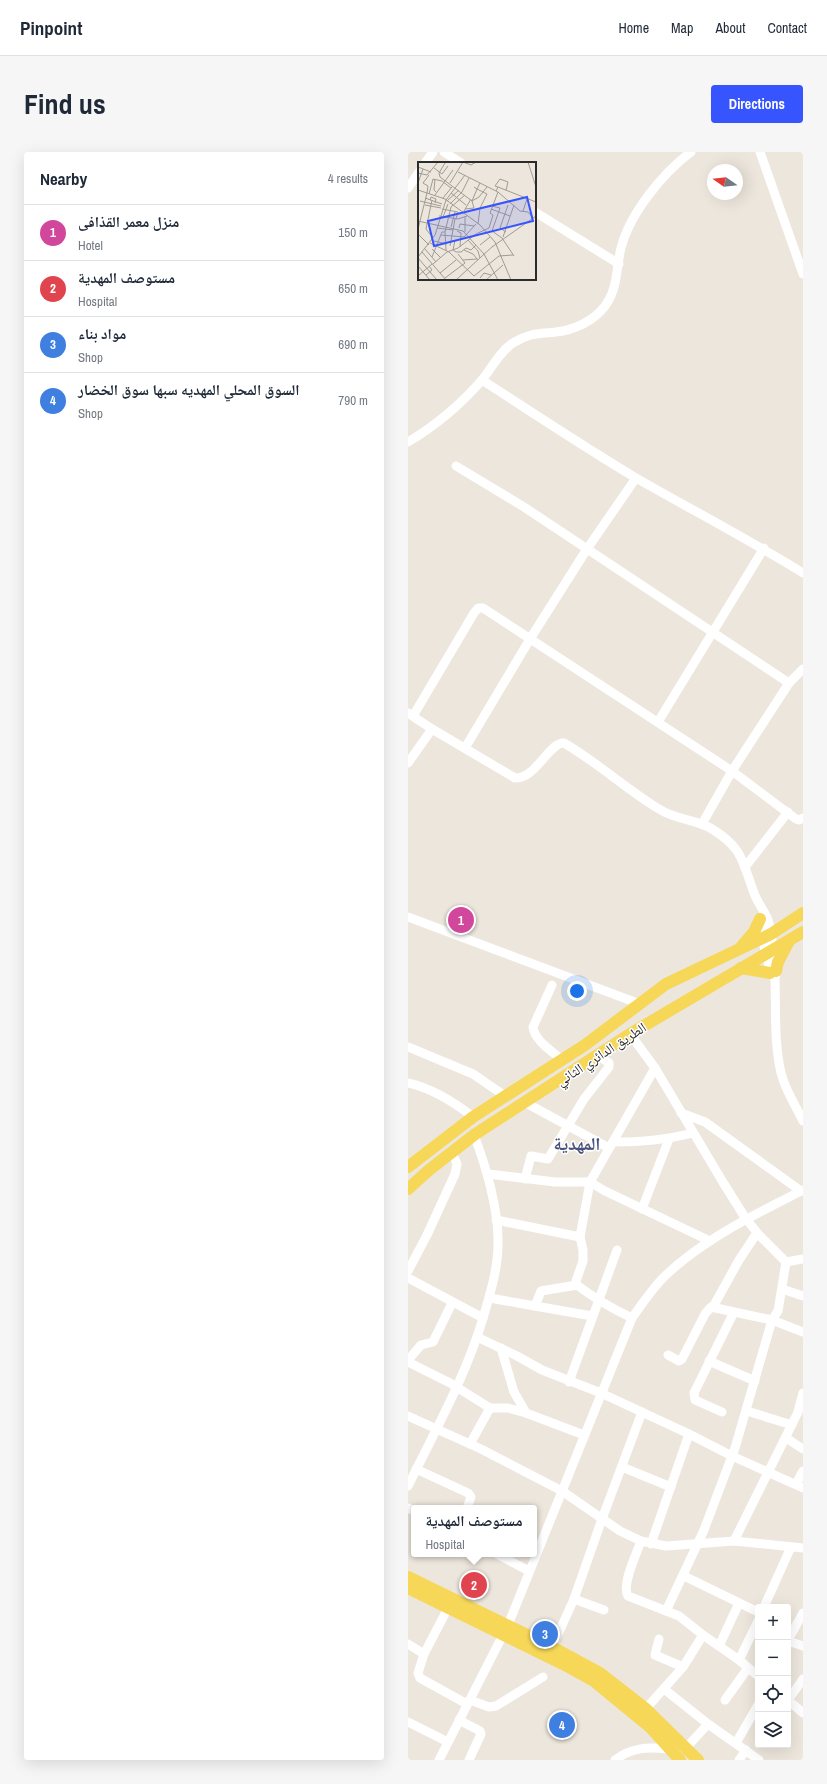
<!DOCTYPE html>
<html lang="en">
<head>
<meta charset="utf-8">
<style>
	:root { --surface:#fff; --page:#f6f6f7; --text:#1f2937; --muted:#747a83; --line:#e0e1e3; --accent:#3755ff }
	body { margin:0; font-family:"Archivo Narrow","Noto Naskh Arabic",sans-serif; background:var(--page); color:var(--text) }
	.controls { position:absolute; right:12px; bottom:12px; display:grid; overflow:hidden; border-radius:4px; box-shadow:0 4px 16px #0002 }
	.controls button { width:36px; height:36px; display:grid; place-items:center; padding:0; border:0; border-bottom:1px solid var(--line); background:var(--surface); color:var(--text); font:20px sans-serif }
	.compass { position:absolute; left:299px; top:12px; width:36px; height:36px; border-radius:50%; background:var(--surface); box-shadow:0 4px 16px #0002; rotate:284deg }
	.you { position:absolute; left:169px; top:839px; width:14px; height:14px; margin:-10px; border:3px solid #fff; border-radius:50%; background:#1a73e8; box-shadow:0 0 0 6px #1a73e833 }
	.badge { display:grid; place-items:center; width:26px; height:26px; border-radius:50%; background:var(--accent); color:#fff; font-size:13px; font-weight:700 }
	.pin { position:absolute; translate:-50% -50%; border:2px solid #fff; box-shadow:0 1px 4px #0006 }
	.popup { position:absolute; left:3px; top:1353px; width:126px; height:52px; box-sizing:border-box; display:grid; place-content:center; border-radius:4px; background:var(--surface); filter:drop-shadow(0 1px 3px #0005); font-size:13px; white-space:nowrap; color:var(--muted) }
	.popup b { font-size:15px; color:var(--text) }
	.popup::after { content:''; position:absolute; left:50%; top:100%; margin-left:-8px; border:8px solid transparent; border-top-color:var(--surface) }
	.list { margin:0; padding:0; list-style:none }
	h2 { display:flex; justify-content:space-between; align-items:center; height:52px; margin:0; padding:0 16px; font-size:17px }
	h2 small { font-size:13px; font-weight:400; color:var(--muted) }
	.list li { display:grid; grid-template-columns:26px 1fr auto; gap:12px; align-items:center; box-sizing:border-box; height:56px; padding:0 16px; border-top:1px solid var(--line) }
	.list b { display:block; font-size:15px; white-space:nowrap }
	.list p { margin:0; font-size:13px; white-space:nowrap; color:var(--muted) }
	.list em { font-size:13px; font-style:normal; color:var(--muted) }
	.icon { flex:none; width:22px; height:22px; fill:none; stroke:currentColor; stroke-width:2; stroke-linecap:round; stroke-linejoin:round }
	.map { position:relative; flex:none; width:395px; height:1608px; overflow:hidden; border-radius:4px }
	header { display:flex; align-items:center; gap:24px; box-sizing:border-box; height:56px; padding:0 20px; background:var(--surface); border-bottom:1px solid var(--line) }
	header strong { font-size:19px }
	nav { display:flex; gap:22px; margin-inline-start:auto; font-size:14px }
	.intro { display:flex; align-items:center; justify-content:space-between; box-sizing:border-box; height:96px; padding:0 24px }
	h1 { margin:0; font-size:28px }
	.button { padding:10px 18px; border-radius:4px; background:var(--accent); color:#fff; font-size:14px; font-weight:700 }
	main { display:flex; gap:24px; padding:0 24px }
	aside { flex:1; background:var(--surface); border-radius:4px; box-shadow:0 4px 16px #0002 }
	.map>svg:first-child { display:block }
</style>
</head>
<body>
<header>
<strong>Pinpoint</strong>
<nav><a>Home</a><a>Map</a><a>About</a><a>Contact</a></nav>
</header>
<div class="intro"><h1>Find us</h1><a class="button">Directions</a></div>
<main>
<aside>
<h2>Nearby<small>4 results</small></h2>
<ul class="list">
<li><span class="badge" style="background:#d1479c">1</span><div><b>منزل معمر القذافى</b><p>Hotel</p></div><em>150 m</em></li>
<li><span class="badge" style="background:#e0444e">2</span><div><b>مستوصف المهدية</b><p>Hospital</p></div><em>650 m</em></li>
<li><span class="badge" style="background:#3f7fe0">3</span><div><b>مواد بناء</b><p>Shop</p></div><em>690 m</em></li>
<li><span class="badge" style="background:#3f7fe0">4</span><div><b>السوق المحلي المهديه سبها سوق الخضار</b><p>Shop</p></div><em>790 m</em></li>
</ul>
</aside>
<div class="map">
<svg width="395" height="1608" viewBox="0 0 395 1608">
	<rect width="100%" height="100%" fill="#ede6dc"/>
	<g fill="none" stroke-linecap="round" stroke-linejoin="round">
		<g stroke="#fff" stroke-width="9">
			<polyline points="36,0 53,11"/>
			<polyline points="352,0 395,122"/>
			<polyline points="17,11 25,0"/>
			<polyline points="0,36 11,20"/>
			<polyline points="127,60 211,112"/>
			<path d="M 74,228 C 125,261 176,295 228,326 C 284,358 340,387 395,421"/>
			<path d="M 0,290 C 27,274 53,252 74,228 C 84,216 91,200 105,191 C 121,181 130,182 148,180 C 166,178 186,169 197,154 C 210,137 208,116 213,96 C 222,61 255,21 283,0"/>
			<polyline points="48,314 116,355 381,531 395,517"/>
			<path d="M 0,561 L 24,577 L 107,626 C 128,627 141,590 156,591 C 189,610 218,637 251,657 C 268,668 287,667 304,677 C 335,696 334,709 346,741 C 349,750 356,758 360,768 C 365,784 365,802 368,819 L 367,827 C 368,858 366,891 373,921 C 377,938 388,954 395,969"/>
			<polyline points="5,564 66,461 70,456 75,456 324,619 388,667 391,668 395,666"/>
			<polyline points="250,570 356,396"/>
			<polyline points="57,596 122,487 179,397 228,326"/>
			<polyline points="0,611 24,577"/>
			<polyline points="294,672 324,619 381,531"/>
			<polyline points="337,715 380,660"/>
			<polyline points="0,765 232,852"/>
			<polyline points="353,765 357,802 365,824"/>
			<path d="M 144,833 L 125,875 C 126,888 145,900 154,908"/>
			<polyline points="222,882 247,916 316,1032 338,1067 352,1084 378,1110 370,1159 364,1168 327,1296 296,1378 258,1459"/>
			<polyline points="0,895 65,922 97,944"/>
			<path d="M 0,931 C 23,936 47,951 65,965"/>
			<polyline points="118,951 201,996"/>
			<polyline points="273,961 297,970 393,1039"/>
			<path d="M 205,990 C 235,990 256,988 285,981"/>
			<polyline points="80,1022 147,1030 182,1030 197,1039 302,1089"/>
			<polyline points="117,1027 123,1004 140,1007 176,947 201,915 201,911 189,903"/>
			<polyline points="234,1057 261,987"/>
			<polyline points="88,1068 172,1085"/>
			<polyline points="378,1110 395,1107"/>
			<polyline points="0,1119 19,1083 47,1022 49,1012 44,1001"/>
			<polyline points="0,1126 75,1166"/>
			<polyline points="374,1137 395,1144"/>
			<polyline points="82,1146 127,1154 133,1139 169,1133"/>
			<polyline points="127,1154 184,1164"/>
			<polyline points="305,1155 331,1108 349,1081"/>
			<path d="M 224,1166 C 203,1156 187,1147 169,1133 L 168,1129 L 175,1109 L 175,1098 L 172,1085 L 182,1030 L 247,916"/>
			<polyline points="69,1185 109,1204 134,1218 193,1241 281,1282 324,1304 395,1336"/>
			<polyline points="93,1196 106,1240 118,1261"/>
			<polyline points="260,1203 271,1209 274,1207 297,1162 303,1155 364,1168 395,1180"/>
			<polyline points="0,1208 13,1193 25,1190 44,1151"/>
			<polyline points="301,1209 347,1229"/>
			<polyline points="0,1210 42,1231 82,1256 100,1256 118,1261 176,1283"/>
			<polyline points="161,1230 209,1098"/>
			<polyline points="339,1259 384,1273"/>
			<polyline points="314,1260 287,1248 286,1241 326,1160"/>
			<polyline points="0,1264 73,1297 154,1339 212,1379 233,1389 258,1394 326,1389 395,1396"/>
			<polyline points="378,1286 395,1297"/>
			<polyline points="62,1292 82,1256"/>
			<polyline points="214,1315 263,1335"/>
			<polyline points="8,1317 60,1341 63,1345 59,1356"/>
			<polyline points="388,1332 395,1319"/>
			<path d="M 0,1334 C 27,1279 58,1224 75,1166 C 82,1142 90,1117 90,1092 C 91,1059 78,1014 66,983"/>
			<polyline points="0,1356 6,1359"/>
			<path d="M 233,1389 C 229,1401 213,1433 220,1444 L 271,1464 L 295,1483 L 331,1508 L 350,1524"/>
			<polyline points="326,1389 390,1260 395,1241"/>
			<polyline points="243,1392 281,1282"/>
			<polyline points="89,1402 121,1419"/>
			<polyline points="276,1424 350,1460"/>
			<polyline points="166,1447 196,1458"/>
			<polyline points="356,1455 383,1395"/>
			<polyline points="251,1487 247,1503 275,1515"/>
			<polyline points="380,1488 395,1461"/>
			<polyline points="380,1489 395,1494"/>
			<polyline points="0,1492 16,1502 40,1456"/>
			<polyline points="311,1494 331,1451"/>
			<polyline points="142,1500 166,1447 194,1367 234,1260"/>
			<polyline points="16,1502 10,1521 12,1526 59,1552"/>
			<polyline points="331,1508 350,1469"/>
			<polyline points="256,1537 300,1572 351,1608"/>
			<polyline points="62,1548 81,1555 88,1554 135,1525"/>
			<polyline points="317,1548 340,1516"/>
			<polyline points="380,1548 395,1527"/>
			<polyline points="380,1548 395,1561"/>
			<polyline points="234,1561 275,1515 295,1483"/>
			<polyline points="51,1568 72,1579 73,1582 61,1608"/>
			<polyline points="0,1570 40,1590"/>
			<polyline points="328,1591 350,1553"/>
			<polyline points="278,1596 300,1572"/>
			<path d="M 31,1608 L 100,1473 L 224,1166 C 235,1151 245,1135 258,1123 C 297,1086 348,1062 395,1038"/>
			<path d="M 207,1608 C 224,1595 240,1595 261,1597 L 264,1595"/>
			<polyline points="331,1608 338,1598"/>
		</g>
		<g stroke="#f6d758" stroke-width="12">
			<polyline points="334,794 346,780 352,767"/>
			<polyline points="333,816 362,821"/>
			<polyline points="368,819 370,810 381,789"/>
			<polyline points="0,1015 65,965 177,893 258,832 363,782 395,761"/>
			<polyline points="0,1037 21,1018 66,983 92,966 222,882 395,780"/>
			<polyline points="0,1425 144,1495 192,1521 238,1557 290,1608"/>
			<polyline points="0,1436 157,1513 186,1529 242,1575 272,1608"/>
		</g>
	</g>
	<g text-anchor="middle" stroke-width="3" stroke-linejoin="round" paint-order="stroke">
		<g font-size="14" fill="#2b2b2b" stroke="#fff">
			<text transform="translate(193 902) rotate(-33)" y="5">الطريق الدائري الثاني</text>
		</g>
		<g font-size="18" font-weight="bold" fill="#49517d" stroke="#fff">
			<text x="169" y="998">المهدية</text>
		</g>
	</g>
	<g transform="translate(10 10)">
		<rect width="118" height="118" fill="#ede6dc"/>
		<path fill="none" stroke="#9f9b95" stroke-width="1" d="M 45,0 L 53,3 L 58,0M 110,0 L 118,25M 27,1 L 21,11 L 22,15 L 54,39 L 61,35 L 69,25M 0,5 L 13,10M 16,6 L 24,12 L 30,4M 40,10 L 80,30 L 102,49 L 110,50 L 115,56M 0,11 L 9,13 L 20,0M 17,17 L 16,28 L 18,30M 0,21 L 5,7M 32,21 L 45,0M 80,25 L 77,24 L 82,17 L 90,20 L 88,28M 0,28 L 27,37 L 62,63 L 77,80 L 93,118M 78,29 L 80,25 L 118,40M 9,31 L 10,24 L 5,21 L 11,13M 33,31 L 48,43M 11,32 L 15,17 L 24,19 L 33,26M 17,33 L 35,8M 7,36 L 24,42M 25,36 L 34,25M 12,38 L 13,35 L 18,37 L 17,41M 14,38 L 8,67 L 15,76M 28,38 L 47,13M 2,39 L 23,44M 29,39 L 41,28M 32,42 L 44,30 L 51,16M 7,43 L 23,46M 74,44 L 82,46 L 74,69 L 84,76 L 96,94M 24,47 L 40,50 L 38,57M 47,47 L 56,46 L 54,39 L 59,27 L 56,25M 73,47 L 92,54M 46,49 L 53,37M 105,49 L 109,37M 21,54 L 40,57 L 49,54M 25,55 L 30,42M 0,59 L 45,69 L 66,92 L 80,118M 60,62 L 62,46 L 69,32 L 59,27 L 62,21M 33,65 L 37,50M 19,66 L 35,68M 41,66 L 42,62 L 56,64M 0,67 L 9,31M 39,69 L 43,71 L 42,85M 47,70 L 47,55M 88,70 L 82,66 L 90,43M 0,72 L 11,83M 23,73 L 46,75 L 58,62M 85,75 L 96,43M 37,78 L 35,88 L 38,90 L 43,90 L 48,86 L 53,88 L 58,83M 50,78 L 60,89 L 62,96M 16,79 L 29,82M 12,81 L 31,90 L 56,114M 62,83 L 72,75M 32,84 L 37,57M 74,85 L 118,54M 7,87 L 18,100M 14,87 L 23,96M 28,88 L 27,70 L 33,45 L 47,33M 46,88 L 55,92 L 60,98M 4,90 L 28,118M 0,95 L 17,73 L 28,38M 14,95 L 24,70 L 27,70M 0,96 L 19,118M 45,98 L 59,97M 15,102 L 29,90 L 40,86 L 58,72 L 71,66 L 75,53 L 72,51 L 80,30M 0,104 L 12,118M 22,111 L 38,98M 8,113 L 14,108 L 11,104M 0,114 L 14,102M 56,114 L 81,94 L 95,93M 27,116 L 47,101 L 40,92M 62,116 L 66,111 L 73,113M 38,118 L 75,84M 68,118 L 85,103"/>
		<path fill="#3755ff" fill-opacity="0.15" stroke="#3755ff" stroke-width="2" d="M 109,35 L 115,59 L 16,84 L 10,59 Z"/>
		<rect width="118" height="118" fill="none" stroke="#2b2b2b" stroke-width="2"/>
	</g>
</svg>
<div class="controls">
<button>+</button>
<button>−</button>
<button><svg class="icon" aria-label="locate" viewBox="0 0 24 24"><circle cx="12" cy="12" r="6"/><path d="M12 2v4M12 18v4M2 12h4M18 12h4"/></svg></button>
<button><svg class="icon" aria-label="layers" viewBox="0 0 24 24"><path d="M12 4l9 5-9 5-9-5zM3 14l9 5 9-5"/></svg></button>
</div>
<svg class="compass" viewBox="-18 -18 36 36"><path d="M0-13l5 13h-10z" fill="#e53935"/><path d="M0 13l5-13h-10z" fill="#747a83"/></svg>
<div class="you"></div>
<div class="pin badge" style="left:53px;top:768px;background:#d1479c">1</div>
<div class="pin badge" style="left:66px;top:1433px;background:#e0444e">2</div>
<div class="popup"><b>مستوصف المهدية</b>Hospital</div>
<div class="pin badge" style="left:137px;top:1482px;background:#3f7fe0">3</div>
<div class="pin badge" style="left:154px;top:1573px;background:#3f7fe0">4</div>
</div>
</main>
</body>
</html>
